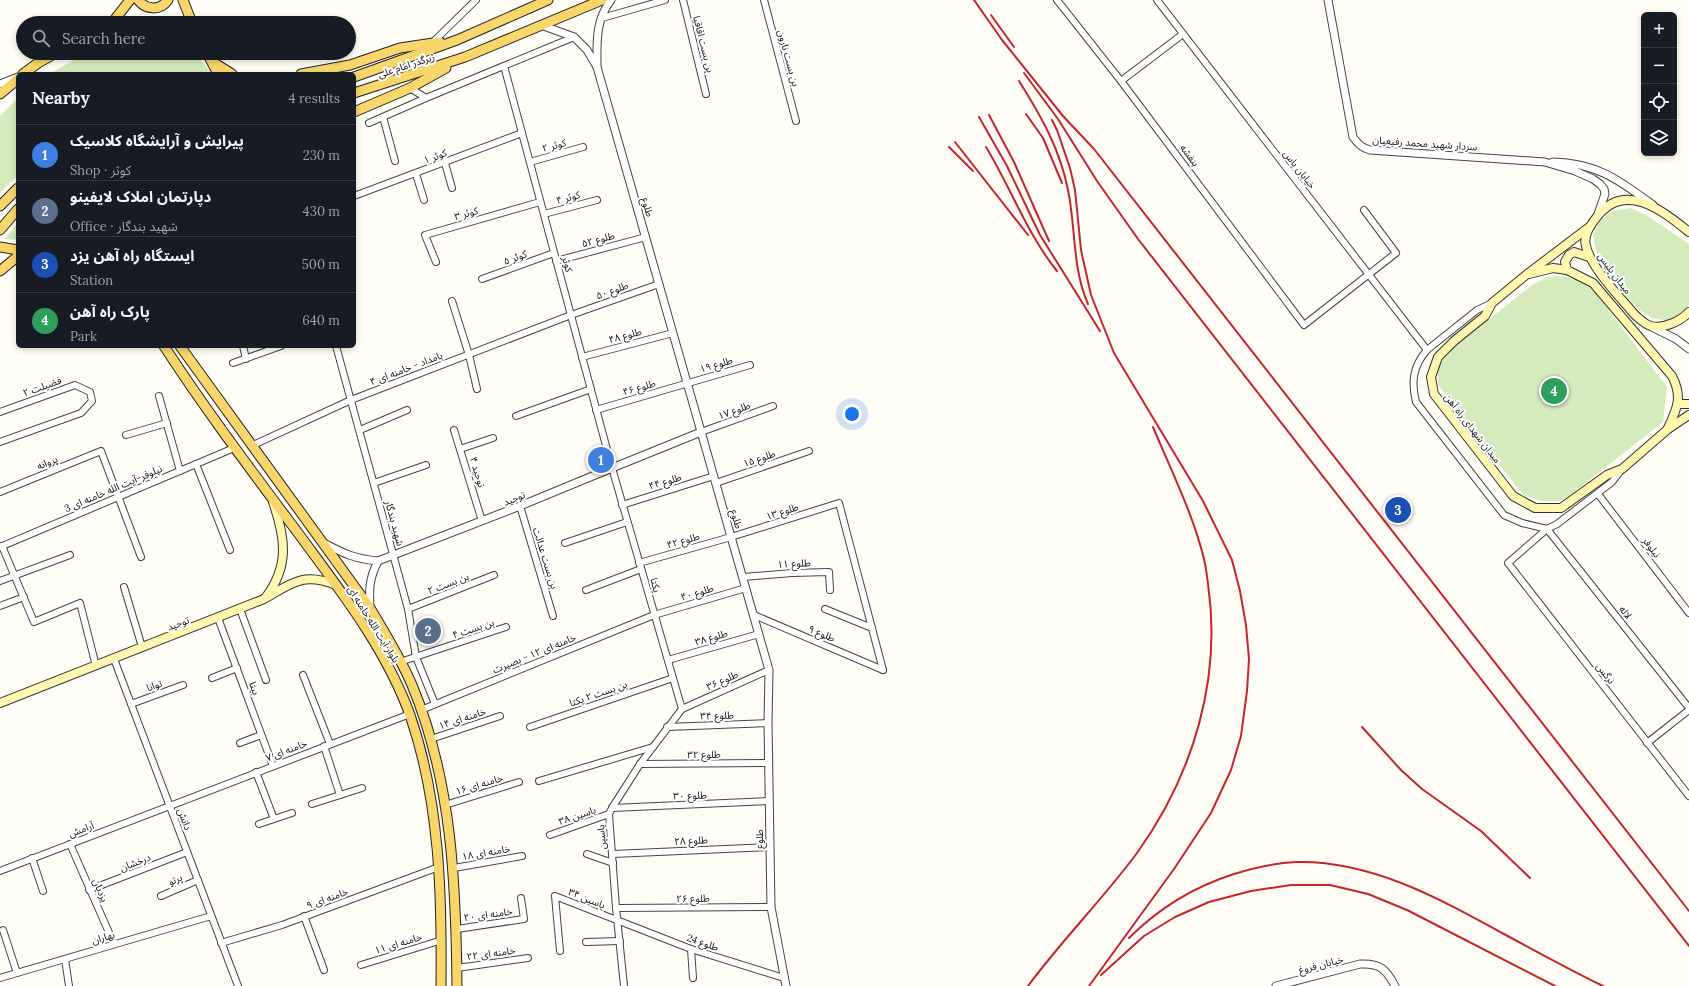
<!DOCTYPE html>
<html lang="en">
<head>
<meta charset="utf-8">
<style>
	:root { --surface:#171b24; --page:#20242c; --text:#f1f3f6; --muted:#9ea1a6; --line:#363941; --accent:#0b8043 }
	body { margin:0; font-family:Lora,"Noto Sans Arabic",serif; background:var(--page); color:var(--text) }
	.controls { position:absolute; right:12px; top:12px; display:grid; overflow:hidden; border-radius:6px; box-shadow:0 2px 6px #0003 }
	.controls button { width:36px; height:36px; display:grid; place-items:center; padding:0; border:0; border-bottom:1px solid var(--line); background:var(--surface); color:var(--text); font:20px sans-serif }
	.you { position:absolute; left:852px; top:414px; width:14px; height:14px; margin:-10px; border:3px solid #fff; border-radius:50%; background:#1a73e8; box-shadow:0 0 0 6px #1a73e833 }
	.badge { display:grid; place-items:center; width:26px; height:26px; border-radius:50%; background:var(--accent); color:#fff; font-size:13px; font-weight:700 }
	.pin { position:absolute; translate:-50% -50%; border:2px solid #fff; box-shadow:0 1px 4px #0006 }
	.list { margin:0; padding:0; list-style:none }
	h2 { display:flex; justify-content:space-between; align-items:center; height:52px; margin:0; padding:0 16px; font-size:17px }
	h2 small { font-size:13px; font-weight:400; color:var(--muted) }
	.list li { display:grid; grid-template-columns:26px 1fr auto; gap:12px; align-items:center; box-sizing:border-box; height:56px; padding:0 16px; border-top:1px solid var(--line) }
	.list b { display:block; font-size:15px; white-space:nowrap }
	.list p { margin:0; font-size:13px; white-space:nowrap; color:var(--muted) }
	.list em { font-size:13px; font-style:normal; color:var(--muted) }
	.icon { flex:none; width:22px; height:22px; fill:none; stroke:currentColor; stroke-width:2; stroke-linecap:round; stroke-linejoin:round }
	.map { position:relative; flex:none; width:1689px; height:986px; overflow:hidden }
	.search { position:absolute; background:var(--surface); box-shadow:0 2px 6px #0003; left:16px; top:16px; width:340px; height:44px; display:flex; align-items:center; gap:10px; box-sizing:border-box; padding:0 14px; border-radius:22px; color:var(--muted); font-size:15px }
	.panel { position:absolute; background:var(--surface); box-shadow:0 2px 6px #0003; left:16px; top:72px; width:340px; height:276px; border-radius:6px }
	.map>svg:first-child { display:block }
</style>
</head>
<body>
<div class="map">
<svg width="1689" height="986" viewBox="0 0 1689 986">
	<rect width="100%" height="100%" fill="#fffdf5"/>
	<g fill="#d5ebbd">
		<polygon points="87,53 193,53 207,67 210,74 49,74"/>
		<polygon points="18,98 18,175 0,193 0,116"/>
		<polygon points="1631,208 1646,215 1689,244 1689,304 1683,314 1668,321 1652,318 1639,310 1628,298 1611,278 1597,256 1593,235 1600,221 1613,211"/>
		<polygon points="18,223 18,240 4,239"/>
		<path d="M 1558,276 L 1582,280 L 1594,291 L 1667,387 L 1663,422 L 1573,493 L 1561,501 L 1541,501 L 1525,496 L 1515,485 L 1438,385 C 1437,367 1440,360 1453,348 L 1532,285 L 1547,277 Z"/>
	</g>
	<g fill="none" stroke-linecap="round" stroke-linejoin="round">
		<g stroke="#444" stroke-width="8">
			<g id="minor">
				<polyline points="683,0 706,94"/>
				<polyline points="764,0 796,121"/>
				<polyline points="1057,0 1121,81 1304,325 1396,253 1364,210"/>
				<polyline points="1157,0 1427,350"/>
				<polyline points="602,18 665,0"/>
				<polyline points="431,44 476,0"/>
				<polyline points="504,66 612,468 682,709"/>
				<polyline points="1121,81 1183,34"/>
				<polyline points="410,88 426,98"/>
				<polyline points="383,117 395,161"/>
				<polyline points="369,123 426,98 574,37"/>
				<polyline points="530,162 583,147"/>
				<polyline points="445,163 452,188"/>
				<polyline points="416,174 424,200"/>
				<polyline points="354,196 522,133"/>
				<polyline points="544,214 597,200"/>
				<polyline points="556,261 646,237"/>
				<polyline points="436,262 425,235 540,202"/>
				<polyline points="482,279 554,253"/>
				<polyline points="452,301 469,355 477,389"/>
				<path d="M 1492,303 L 1477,310 L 1427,350 C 1413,366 1411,382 1416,402 L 1504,515 L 1522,523 L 1547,529 L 1557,524 L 1612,482 L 1622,469"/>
				<polyline points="243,346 246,359"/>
				<polyline points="336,346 408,609 416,657 435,704"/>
				<polyline points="582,357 673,333"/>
				<polyline points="233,363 281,346"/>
				<polyline points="159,396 180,471"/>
				<polyline points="596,410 750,365"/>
				<polyline points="0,412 75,385 90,392 92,401 81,413 0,442"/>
				<polyline points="516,416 591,389"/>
				<polyline points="360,430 407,410"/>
				<polyline points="454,430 482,521"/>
				<polyline points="701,432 773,406"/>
				<polyline points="126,435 167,423"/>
				<polyline points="251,446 351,400 571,315 659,284"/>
				<polyline points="460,449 493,438"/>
				<polyline points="196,464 230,550"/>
				<polyline points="374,483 426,465"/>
				<polyline points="716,483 809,451"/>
				<polyline points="0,492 101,451 141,557"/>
				<polyline points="1598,494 1689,613"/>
				<polyline points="622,505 714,476"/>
				<polyline points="520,506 553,616"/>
				<polyline points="565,543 627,522"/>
				<polyline points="2,546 34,622 80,603 96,666"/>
				<polyline points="0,547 234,448"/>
				<polyline points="639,563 731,537 839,503 883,670"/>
				<polyline points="743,577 792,573 829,572 830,590"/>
				<polyline points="0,581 70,555"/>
				<polyline points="124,587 142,647"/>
				<polyline points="586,590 641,569"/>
				<polyline points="0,606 24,597"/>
				<polyline points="240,609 266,680"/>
				<polyline points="408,609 494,575"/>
				<polyline points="825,609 872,628"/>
				<polyline points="754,615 883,670"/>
				<polyline points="218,618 273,766"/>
				<polyline points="114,659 238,986"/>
				<polyline points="668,660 759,634"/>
				<polyline points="400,662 506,627"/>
				<polyline points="303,675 330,744"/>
				<polyline points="212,678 237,668"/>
				<polyline points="131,704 183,685"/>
				<polyline points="1689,708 1547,529 1508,563 1689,796"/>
				<polyline points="421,710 654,615 746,588"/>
				<polyline points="530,727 673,678"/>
				<polyline points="667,727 768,723"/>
				<polyline points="431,739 500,716"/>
				<polyline points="240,743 261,735"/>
				<polyline points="1647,743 1689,710"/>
				<polyline points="324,746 340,795"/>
				<polyline points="640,764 769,763"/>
				<polyline points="256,772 274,819"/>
				<polyline points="539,781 653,747"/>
				<polyline points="312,804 362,788"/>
				<polyline points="445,805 519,782"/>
				<polyline points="612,808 769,801"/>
				<polyline points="259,824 292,813"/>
				<polyline points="550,835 609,814"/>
				<polyline points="70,844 114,944"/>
				<polyline points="587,854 613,863"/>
				<polyline points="613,854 769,847"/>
				<polyline points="32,858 43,891"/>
				<polyline points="454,868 522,856"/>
				<polyline points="0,871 410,714"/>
				<polyline points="89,890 187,852"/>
				<polyline points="161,896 198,880"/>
				<polyline points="616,908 771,907"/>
				<polyline points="304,916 324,970"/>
				<polyline points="457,929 524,919 521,898"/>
				<polyline points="3,930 17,973"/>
				<polyline points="586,942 620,941"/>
				<polyline points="221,943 282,925 439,867"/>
				<polyline points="691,949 693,978"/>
				<polyline points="560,951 555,896 691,949 784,978"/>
				<polyline points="65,959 69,986"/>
				<polyline points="361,965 442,940"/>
				<polyline points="457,968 528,958"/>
				<polyline points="0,978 211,916"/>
				<polyline points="624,986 616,908 609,814 612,808 640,764 682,709 769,670"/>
			</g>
		</g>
		<g stroke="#444" stroke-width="9">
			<g id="tertiary">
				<path d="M 1328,0 L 1353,137 C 1358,144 1362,148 1370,150 L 1545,162 L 1575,171 L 1593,179 L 1600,184 L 1604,189 L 1605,194 L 1598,214"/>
				<path d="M 541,25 L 574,37 L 587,50 L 597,67 C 597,42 595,21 611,0"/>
				<polyline points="597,67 769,670 768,723 771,907 786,986"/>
				<polyline points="0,84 18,77"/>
				<path d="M 1553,162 C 1597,163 1619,180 1653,205"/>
				<polyline points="1652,327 1676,339 1689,349"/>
				<path d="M 324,543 C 344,554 356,559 378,561"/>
				<path d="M 370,608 C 369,589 369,579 378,561 L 520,506 L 612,468 L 701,432"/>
				<path d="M 1276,986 L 1360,964 C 1380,963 1386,969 1395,986"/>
			</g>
		</g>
		<g stroke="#333" stroke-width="10">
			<g id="secondary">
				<polyline points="1588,228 1526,275 1492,303 1485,316 1454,341 1438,357 1431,377 1434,394 1513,496 1535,508 1561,508 1607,475 1622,469 1668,429 1689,415"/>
				<path d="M 1689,232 C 1662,210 1624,180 1596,218 C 1590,226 1583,236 1586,246 C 1591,268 1620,297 1635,315 C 1640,319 1644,324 1651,326 C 1664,329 1681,321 1689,312"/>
				<path d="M 1589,257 L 1574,252 L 1569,255 L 1565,262 L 1567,270 L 1593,283 L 1672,376 C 1683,397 1677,409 1668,428"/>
				<polyline points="1529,274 1553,268 1567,270"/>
				<polyline points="1678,404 1689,404"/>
				<path d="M 266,597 C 290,565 285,537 273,502"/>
				<path d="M 0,703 L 264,599 C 292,583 303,572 336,585"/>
			</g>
		</g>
		<g stroke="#222" stroke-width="11">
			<g id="primary">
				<path d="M 138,0 C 146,10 160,11 168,0"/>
				<polyline points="183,0 192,23"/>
				<polyline points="112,23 130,0"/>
				<polyline points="207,53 218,74"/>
				<polyline points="213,62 232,74"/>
				<polyline points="23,74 38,63 56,53"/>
				<polyline points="301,74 350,65 400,48 440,42"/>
				<polyline points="354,77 457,40 548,0"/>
				<polyline points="354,93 465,57 602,0"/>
				<polyline points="0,94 18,79"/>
				<polyline points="354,112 410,88 446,68"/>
				<polyline points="0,206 18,188"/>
				<polyline points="0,230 18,209"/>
				<polyline points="0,247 18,250"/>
				<polyline points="0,271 18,256"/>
				<path d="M 164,346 C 207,412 254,474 301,537 C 342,593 386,649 410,715 C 440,802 442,895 441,986"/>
				<path d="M 180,346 L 370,608 C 385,633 401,659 412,685 C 452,781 456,884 457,986"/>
			</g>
		</g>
		<use href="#minor" stroke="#fff" stroke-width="6"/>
		<use href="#tertiary" stroke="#fff" stroke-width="7"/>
		<use href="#secondary" stroke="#fff6b0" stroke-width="8"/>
		<use href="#primary" stroke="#f9d66b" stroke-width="9"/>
		<g stroke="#c4262e" stroke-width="2">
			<polyline points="974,0 1002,40 1063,116 1094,149 1689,911"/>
			<polyline points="991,15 1014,47"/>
			<polyline points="1024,73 1058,119 1097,181 1138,239 1689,946"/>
			<path d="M 1019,81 C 1041,116 1060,149 1068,190 C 1076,228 1072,268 1088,304"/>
			<polyline points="1026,114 1043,138 1062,183"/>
			<polyline points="989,115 1014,162 1049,241"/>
			<polyline points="979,117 1007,166 1040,235 1100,331"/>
			<polyline points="1052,120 1057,130 1070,168 1075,190 1081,250 1091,295 1114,353 1203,501 1232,560 1240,591 1246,625 1249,659 1247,691 1241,736 1231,770 1211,813 1174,869 1089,986"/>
			<polyline points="955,142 1028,235"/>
			<polyline points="949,147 973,171"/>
			<path d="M 986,147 C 1011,188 1027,234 1057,271"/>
			<polyline points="1362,727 1401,770 1422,789 1481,831 1530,878"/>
			<path d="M 1129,938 C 1159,908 1193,887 1234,874 C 1253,868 1275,863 1296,862 C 1371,860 1440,899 1504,934 C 1537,952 1570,970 1603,986"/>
			<polyline points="1101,975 1144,936 1175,917 1209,902 1251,891 1291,885 1330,885 1368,894 1407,910 1555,986"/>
			<path d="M 1028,986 C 1062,940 1103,899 1137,853 C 1193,775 1222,679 1208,584 C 1207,576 1206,567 1204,559 C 1193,514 1171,470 1153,427"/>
		</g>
	</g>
	<g text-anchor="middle" stroke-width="4" stroke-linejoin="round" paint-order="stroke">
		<g font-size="10" fill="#111" stroke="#fff">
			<text transform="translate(704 44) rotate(76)" y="4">بن بست اقاقیا</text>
			<text transform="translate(789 58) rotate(75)" y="4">بن بست نارون</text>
			<text transform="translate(406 65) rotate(-18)" y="4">زیرگذر امام علی</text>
			<text transform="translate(1425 143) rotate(4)" y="4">سردار شهید محمد رفیعیان</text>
			<text transform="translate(554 145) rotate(-15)" y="4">کوثر ۲</text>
			<text transform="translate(1190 155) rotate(53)" y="4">بنفشه</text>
			<text transform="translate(435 156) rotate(-21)" y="4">کوثر ۱</text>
			<text transform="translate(1300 169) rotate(52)" y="4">خیابان یاس</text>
			<text transform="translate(568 197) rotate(-15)" y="4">کوثر ۴</text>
			<text transform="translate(648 207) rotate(74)" y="4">طلوع</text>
			<text transform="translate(466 213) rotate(-16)" y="4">کوثر ۳</text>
			<text transform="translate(598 239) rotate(-15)" y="4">طلوع ۵۲</text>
			<text transform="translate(515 257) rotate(-20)" y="4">کوثر ۵</text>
			<text transform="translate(568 264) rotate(75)" y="4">کوثر</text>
			<text transform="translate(1615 273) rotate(53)" y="4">میدان پلیس</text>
			<text transform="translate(612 290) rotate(-20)" y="4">طلوع ۵۰</text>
			<text transform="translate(625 335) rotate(-15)" y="4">طلوع ۴۸</text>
			<text transform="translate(716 364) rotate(-17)" y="4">طلوع ۱۹</text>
			<text transform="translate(406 368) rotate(-21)" y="4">بامداد - خامنه ای ۴</text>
			<text transform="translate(42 386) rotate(-20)" y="4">فضیلت ۲</text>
			<text transform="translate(639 387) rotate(-16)" y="4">طلوع ۴۶</text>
			<text transform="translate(734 410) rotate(-20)" y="4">طلوع ۱۷</text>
			<text transform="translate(1473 428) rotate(52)" y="4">میدان شهدای راه آهن</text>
			<text transform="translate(759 458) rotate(-19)" y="4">طلوع ۱۵</text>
			<text transform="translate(47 462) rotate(-22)" y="4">پروانه</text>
			<text transform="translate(478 472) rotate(73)" y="4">توحید ۴</text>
			<text transform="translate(665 481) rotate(-17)" y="4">طلوع ۴۴</text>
			<text transform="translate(113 488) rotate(-23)" y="4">نیلوفر-آیت الله خامنه ای 3</text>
			<text transform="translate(514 498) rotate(-22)" y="4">توحید</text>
			<text transform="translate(782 511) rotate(-18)" y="4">طلوع ۱۳</text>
			<text transform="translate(737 519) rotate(74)" y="4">طلوع</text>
			<text transform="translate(395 523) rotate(75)" y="4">شهید بندگار</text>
			<text transform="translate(683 540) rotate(-16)" y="4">طلوع ۴۲</text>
			<text transform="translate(1652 547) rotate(53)" y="4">نیلوفر</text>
			<text transform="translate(546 558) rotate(73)" y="4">بن بست عدالت</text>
			<text transform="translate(794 563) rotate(-3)" y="4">طلوع ۱۱</text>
			<text transform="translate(448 583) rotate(-21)" y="4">بن بست ۲</text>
			<text transform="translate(656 585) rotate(74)" y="4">یکتا</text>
			<text transform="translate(697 592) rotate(-17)" y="4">طلوع ۴۰</text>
			<text transform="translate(1626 612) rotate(52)" y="4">لاله</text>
			<text transform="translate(178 623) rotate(-21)" y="4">توحید</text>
			<text transform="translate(374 624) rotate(58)" y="4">بلوار آیت الله خامنه ای</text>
			<text transform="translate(473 628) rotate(-18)" y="4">بن بست ۴</text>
			<text transform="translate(822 633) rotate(23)" y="4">طلوع ۹</text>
			<text transform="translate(711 637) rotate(-16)" y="4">طلوع ۳۸</text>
			<text transform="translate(534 653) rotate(-22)" y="4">خامنه ای ۱۲ - بصیرت</text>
			<text transform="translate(1606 673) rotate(52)" y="4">نرگس</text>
			<text transform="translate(722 680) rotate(-24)" y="4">طلوع ۳۶</text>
			<text transform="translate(154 685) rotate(-20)" y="4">توانا</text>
			<text transform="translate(255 688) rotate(70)" y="4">بیتا</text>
			<text transform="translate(598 693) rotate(-19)" y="4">بن بست ۲ یکتا</text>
			<text transform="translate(717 715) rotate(-2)" y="4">طلوع ۳۴</text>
			<text transform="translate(462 718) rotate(-18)" y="4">خامنه ای ۱۴</text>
			<text transform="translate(286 750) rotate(-21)" y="4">خامنه ای ۷</text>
			<text transform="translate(704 754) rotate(-1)" y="4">طلوع ۳۲</text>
			<text transform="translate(479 784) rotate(-17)" y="4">خامنه ای ۱۶</text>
			<text transform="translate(690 795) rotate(-2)" y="4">طلوع ۳۰</text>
			<text transform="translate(577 815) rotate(-19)" y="4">یاسین ۳۸</text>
			<text transform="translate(185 819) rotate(69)" y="4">دانش</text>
			<text transform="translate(81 829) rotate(-21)" y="4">آرامش</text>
			<text transform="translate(601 837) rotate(-95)" y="4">یاسین</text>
			<text transform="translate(759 839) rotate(-90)" y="4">طلوع</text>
			<text transform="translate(691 840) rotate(-3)" y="4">طلوع ۲۸</text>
			<text transform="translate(486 852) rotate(-10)" y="4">خامنه ای ۱۸</text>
			<text transform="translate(135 862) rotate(-21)" y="4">درخشان</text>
			<text transform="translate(175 879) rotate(-24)" y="4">پرتو</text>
			<text transform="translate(101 890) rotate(67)" y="4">یزدیان</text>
			<text transform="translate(327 898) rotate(-20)" y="4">خامنه ای ۹</text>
			<text transform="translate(587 898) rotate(22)" y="4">یاسین ۳۴</text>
			<text transform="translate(693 898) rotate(-1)" y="4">طلوع ۲۶</text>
			<text transform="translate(488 914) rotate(-8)" y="4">خامنه ای ۲۰</text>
			<text transform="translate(103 937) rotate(-17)" y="4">بهاران</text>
			<text transform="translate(703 942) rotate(19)" y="4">طلوع 24</text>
			<text transform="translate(398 943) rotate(-17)" y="4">خامنه ای ۱۱</text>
			<text transform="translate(491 953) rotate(-8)" y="4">خامنه ای ۲۲</text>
			<text transform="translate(1321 964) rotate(-14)" y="4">خیابان فروغ</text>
		</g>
	</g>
</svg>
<div class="controls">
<button>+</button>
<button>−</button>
<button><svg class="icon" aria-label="locate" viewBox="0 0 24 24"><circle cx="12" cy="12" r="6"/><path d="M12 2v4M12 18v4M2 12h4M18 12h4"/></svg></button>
<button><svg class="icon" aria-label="layers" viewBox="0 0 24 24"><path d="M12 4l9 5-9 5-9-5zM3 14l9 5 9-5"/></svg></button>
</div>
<div class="you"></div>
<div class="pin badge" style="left:601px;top:460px;background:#3f7fe0">1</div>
<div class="pin badge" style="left:428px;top:631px;background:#5c6f8a">2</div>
<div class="pin badge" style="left:1398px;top:510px;background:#1a4fb4">3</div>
<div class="pin badge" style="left:1554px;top:391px;background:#2e9e5b">4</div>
<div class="search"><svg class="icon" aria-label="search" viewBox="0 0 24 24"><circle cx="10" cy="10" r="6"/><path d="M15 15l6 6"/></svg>Search here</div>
<section class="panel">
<h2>Nearby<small>4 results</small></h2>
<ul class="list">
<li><span class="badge" style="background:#3f7fe0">1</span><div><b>پیرایش و آرایشگاه کلاسیک</b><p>Shop · کوثر</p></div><em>230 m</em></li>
<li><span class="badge" style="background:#5c6f8a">2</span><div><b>دپارتمان املاک لایفینو</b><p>Office · شهید بندگار</p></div><em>430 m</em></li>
<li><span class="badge" style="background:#1a4fb4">3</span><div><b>ایستگاه راه آهن یزد</b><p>Station</p></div><em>500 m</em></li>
<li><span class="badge" style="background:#2e9e5b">4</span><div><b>پارک راه آهن</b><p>Park</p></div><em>640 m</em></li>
</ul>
</section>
</div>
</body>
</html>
